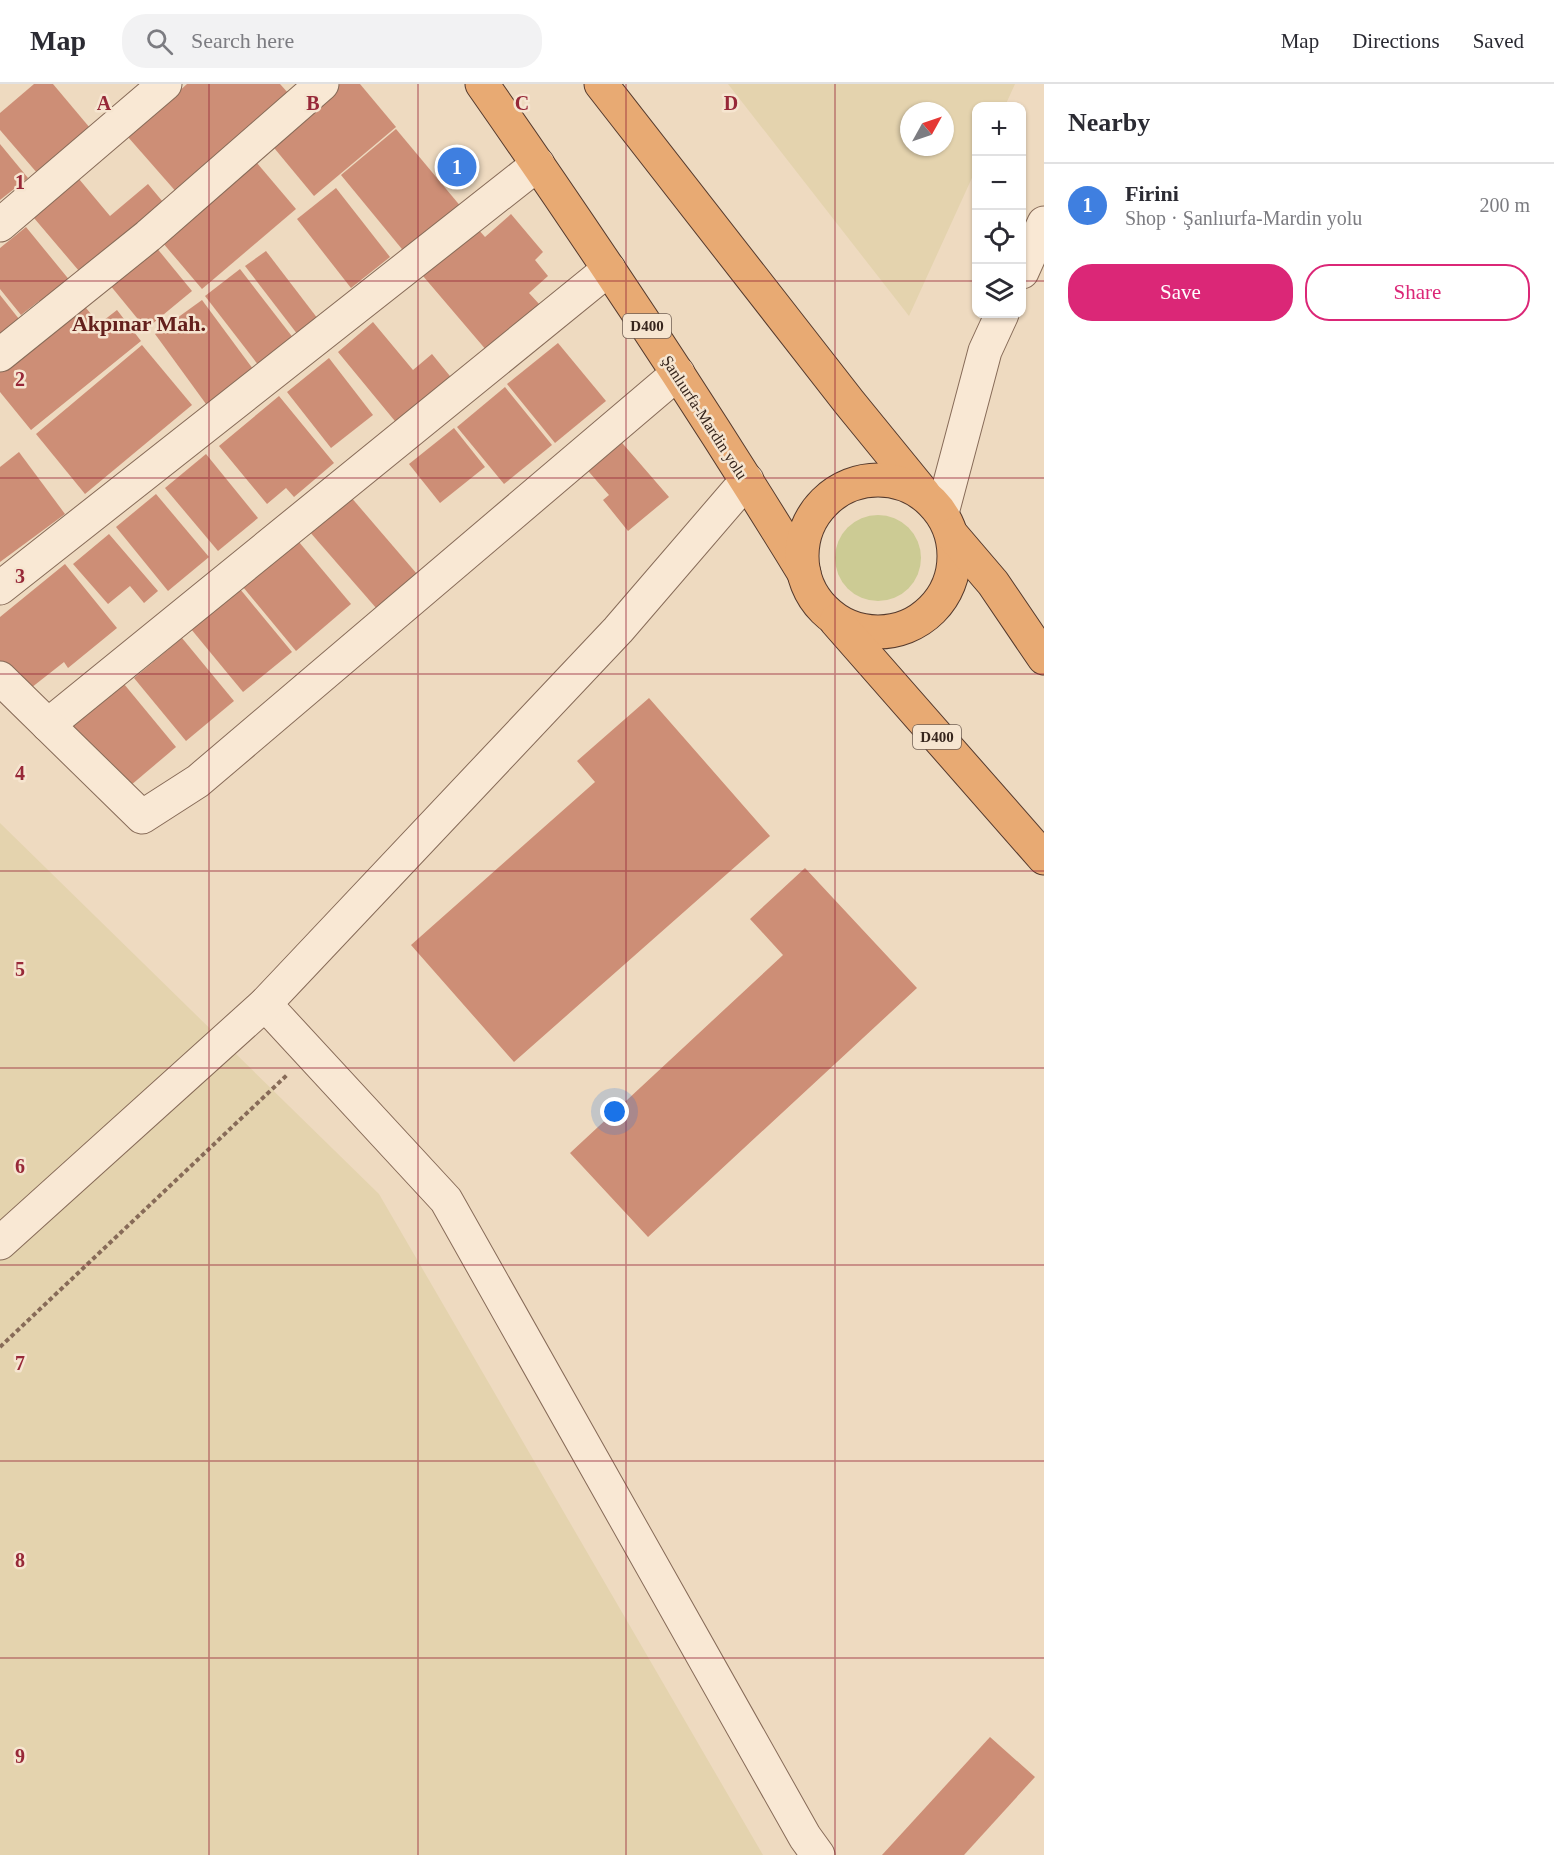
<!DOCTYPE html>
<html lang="en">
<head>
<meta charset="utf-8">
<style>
	:root { --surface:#fff; --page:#f2f2f3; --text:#2b2b33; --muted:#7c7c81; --line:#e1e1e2; --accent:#db2777 }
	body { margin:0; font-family:Georgia,serif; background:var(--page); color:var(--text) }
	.controls { position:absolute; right:18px; top:18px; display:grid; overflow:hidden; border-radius:12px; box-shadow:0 2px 4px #0004 }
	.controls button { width:54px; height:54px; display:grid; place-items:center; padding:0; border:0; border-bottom:2px solid var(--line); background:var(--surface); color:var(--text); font:30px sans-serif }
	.compass { position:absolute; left:900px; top:18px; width:54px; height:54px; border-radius:50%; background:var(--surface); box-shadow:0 2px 4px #0004; rotate:50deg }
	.you { position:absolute; left:615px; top:1028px; width:21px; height:21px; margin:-15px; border:4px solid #fff; border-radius:50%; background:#1a73e8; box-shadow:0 0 0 9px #1a73e833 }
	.badge { display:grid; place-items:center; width:39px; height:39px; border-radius:50%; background:var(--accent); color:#fff; font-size:20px; font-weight:700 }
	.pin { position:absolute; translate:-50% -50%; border:3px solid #fff; box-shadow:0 2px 6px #0006 }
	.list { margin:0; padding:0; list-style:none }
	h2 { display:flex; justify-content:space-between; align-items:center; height:78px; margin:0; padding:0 24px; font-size:26px }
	h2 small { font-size:20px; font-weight:400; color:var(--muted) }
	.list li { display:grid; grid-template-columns:39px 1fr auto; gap:18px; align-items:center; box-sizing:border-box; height:84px; padding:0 24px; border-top:2px solid var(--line) }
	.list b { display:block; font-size:22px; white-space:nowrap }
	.list p { margin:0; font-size:20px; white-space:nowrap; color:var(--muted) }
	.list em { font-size:20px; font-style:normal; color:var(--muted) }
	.actions { display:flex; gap:12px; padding:18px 24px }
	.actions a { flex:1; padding:14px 0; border:2px solid var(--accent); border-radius:24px; text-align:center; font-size:21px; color:var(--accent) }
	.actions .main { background:var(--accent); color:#fff }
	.icon { flex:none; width:33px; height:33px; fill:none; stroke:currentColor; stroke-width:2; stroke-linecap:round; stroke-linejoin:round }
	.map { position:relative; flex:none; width:1044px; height:1771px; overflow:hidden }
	header { display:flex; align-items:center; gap:36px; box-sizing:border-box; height:84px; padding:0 30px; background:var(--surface); border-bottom:2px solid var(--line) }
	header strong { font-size:28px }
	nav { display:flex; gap:33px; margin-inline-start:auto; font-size:21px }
	.search { width:420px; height:54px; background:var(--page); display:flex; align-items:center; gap:15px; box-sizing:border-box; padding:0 21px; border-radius:24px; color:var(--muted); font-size:22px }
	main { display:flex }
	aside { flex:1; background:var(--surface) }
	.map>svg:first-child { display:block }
</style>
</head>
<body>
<header>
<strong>Map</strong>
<div class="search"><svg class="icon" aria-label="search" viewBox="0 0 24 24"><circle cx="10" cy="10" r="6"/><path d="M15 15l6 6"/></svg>Search here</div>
<nav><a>Map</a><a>Directions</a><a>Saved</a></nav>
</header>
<main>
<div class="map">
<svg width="1044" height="1771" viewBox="0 0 1044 1771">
	<rect width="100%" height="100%" fill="#eedac0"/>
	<g fill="#e4d3ae" fill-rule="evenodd">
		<path d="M 728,0 L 1015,0 L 1005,22 L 976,22 L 976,85 L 909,232 ZM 909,27 L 945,27 L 945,63 L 909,63 Z"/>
		<polygon points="0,739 379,1110 763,1771 0,1771"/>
	</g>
	<circle fill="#cccb94" cx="878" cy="474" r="43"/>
	<g fill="#cd8e76">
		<polygon points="34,0 53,0 90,44 38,90 0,46 0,29"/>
		<polygon points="187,0 280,0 289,10 178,110 128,53"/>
		<polygon points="340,0 360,0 396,43 314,112 270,59"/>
		<polygon points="396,45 462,124 406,170 341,91"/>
		<polygon points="0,60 28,94 0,116"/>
		<polygon points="251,72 296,125 202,205 157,152"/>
		<polygon points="79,95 110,132 148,100 168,124 85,194 34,134"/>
		<polygon points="336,104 390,173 351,204 297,135"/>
		<polygon points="511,130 543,168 535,176 548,192 529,209 540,221 487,267 423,192 478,145 485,153"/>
		<polygon points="26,143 71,198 46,226 39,217 21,231 0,205 0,164"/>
		<polygon points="151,157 192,207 146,245 105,195"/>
		<polygon points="266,167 318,235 298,251 245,182"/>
		<polygon points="240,185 294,255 259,282 205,212"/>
		<polygon points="0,211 19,235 0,250"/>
		<polygon points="202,216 253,285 206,320 155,250"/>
		<polygon points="82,219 99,240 117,226 141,257 31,346 0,308 0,287"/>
		<polygon points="373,238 413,286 432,270 454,297 399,342 338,268"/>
		<polygon points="558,259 606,317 555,359 507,300"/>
		<polygon points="142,261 192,321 85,410 36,350"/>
		<polygon points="329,274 373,331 331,364 287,308"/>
		<polygon points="505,303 552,361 504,400 457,343"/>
		<polygon points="279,312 334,379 294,413 286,404 267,420 219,362"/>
		<polygon points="454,344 485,383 440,419 409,380"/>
		<polygon points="617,353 669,413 628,447 603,416 609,411 583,381"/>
		<polygon points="19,368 65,430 0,478 0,383"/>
		<polygon points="206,370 258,434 218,467 165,404"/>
		<polygon points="156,410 209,473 168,507 116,443"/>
		<polygon points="350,412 417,490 377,525 309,447"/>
		<polygon points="109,450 158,507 144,519 130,502 108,520 73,480"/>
		<polygon points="299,458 351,520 296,567 243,503"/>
		<polygon points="65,480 117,544 68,584 64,578 22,611 0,584 0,533"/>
		<polygon points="240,505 292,568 243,608 191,545"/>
		<polygon points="182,554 234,617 186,657 134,594"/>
		<polygon points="124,600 176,663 124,707 71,643"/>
		<polygon points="649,614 770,752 514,978 411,861 595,698 577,677"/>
		<polygon points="805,784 917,904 648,1153 570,1069 783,871 750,835"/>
		<polygon points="990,1653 1035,1693 964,1771 882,1771"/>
	</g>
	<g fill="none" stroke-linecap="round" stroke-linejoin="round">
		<g stroke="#876b58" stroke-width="35">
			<g id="minor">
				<polyline points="0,141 165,0"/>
				<polyline points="1022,188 1044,139"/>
				<polyline points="0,271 148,152 322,0"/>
				<polyline points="942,429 985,267 1002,230"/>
				<polyline points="0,504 538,80"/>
				<polyline points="0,594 48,641 609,185"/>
				<polyline points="48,641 142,733 198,697 678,289"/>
				<polyline points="265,920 446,1116 805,1753 818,1771"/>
				<polyline points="0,1159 265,920 618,546 747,396"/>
			</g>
		</g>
		<g stroke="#553a2d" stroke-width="35">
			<g id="trunk">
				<path d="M 482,0 C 594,160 702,323 804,489"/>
				<polyline points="601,0 849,318 924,410"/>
				<circle cx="878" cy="472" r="76"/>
				<polyline points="952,451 993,499 1044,574"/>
				<polyline points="836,537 1044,774"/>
			</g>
		</g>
		<polyline stroke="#876b58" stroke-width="4" stroke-dasharray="4.5 3" stroke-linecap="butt" points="0,1263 287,991"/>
		<use href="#minor" stroke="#f9e8d4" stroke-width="33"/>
		<use href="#trunk" stroke="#e8aa73" stroke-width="33"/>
	</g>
	<path fill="none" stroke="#972838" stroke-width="1.5" stroke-opacity="0.55" d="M 209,0 L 209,1771M 418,0 L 418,1771M 626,0 L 626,1771M 835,0 L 835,1771M 0,197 L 976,197M 1022,197 L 1044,197M 0,394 L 1044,394M 0,590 L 1044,590M 0,787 L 1044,787M 0,984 L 1044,984M 0,1181 L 1044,1181M 0,1377 L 1044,1377M 0,1574 L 1044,1574"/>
	<g text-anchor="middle" stroke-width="5" stroke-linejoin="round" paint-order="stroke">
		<g fill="#f6e5d0" stroke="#705f53" stroke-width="1.5">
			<rect x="623" y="230" width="48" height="24" rx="4.5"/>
			<rect x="913" y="641" width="48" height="24" rx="4.5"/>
		</g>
		<g font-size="15" font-weight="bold" fill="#37261d">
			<text x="647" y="247">D400</text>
			<text x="937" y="658">D400</text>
		</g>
		<g font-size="16" fill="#37261d" stroke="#f6e5d0">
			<text transform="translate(705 333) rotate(57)" y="6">Şanlıurfa-Mardin yolu</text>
		</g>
		<g font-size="22" font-weight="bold" fill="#64201c" stroke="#f6e5d0">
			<text x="139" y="247">Akpınar Mah.</text>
		</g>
	</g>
	<g font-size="20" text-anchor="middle" font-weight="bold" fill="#972838" stroke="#f6e5d0" stroke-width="5" stroke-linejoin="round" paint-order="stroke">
		<text x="104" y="26">A</text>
		<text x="313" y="26">B</text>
		<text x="522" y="26">C</text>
		<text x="731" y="26">D</text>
		<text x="20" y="105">1</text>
		<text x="20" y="302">2</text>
		<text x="20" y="499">3</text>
		<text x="20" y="696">4</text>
		<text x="20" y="892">5</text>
		<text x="20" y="1089">6</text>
		<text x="20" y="1286">7</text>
		<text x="20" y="1483">8</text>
		<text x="20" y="1679">9</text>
	</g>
</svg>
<div class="controls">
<button>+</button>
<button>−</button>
<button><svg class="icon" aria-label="locate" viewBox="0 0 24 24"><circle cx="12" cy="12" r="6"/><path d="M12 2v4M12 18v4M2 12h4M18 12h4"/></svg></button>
<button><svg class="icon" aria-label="layers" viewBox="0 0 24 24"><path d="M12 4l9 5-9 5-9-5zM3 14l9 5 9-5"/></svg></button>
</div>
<svg class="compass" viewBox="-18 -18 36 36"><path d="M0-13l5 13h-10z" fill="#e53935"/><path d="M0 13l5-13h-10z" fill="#7c7c81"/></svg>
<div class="you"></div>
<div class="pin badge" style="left:457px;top:83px;background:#3f7fe0">1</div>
</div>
<aside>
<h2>Nearby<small></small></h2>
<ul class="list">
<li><span class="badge" style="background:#3f7fe0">1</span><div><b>Firini</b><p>Shop · Şanlıurfa-Mardin yolu</p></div><em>200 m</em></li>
</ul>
<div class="actions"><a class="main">Save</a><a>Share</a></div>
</aside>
</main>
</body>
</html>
